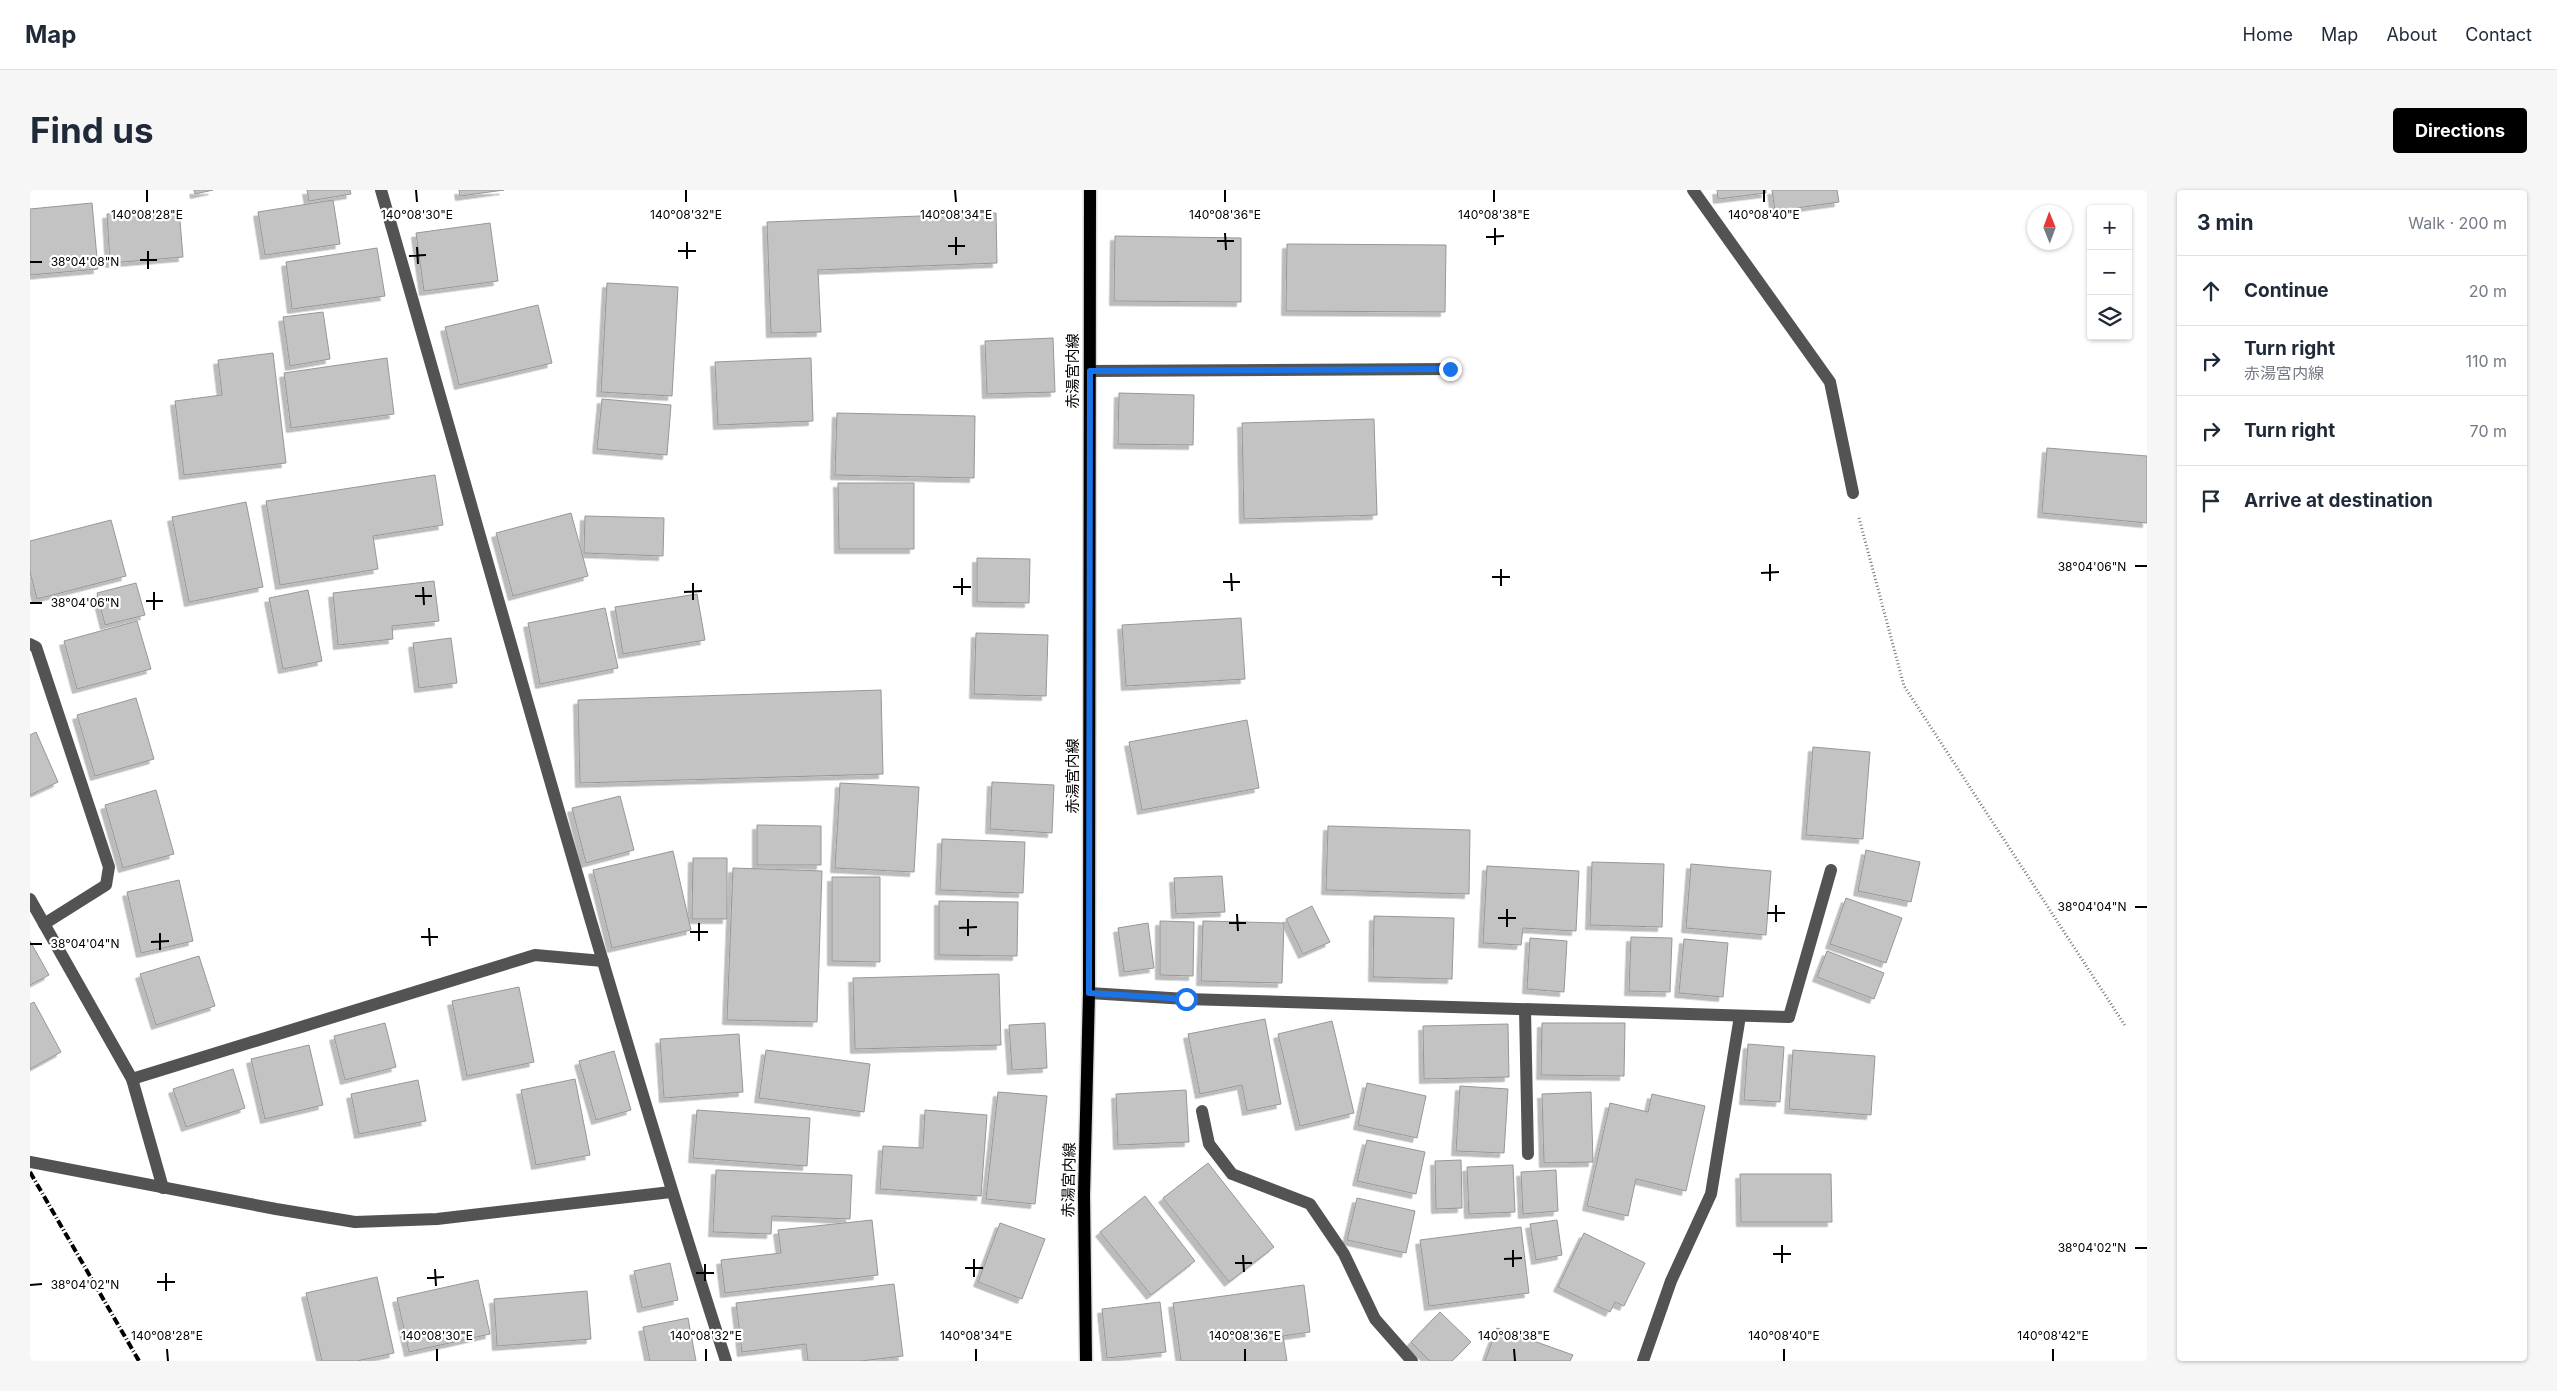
<!DOCTYPE html>
<html lang="en">
<head>
<meta charset="utf-8">
<style>
	:root { --surface:#fff; --page:#f6f6f7; --text:#1f2937; --muted:#747a83; --line:#e0e1e3; --accent:#000 }
	body { margin:0; font-family:Inter,"Noto Sans JP",sans-serif; background:var(--page); color:var(--text) }
	.controls { position:absolute; right:15px; top:15px; display:grid; overflow:hidden; border-radius:5px; box-shadow:0 1px 4px #0004 }
	.controls button { width:45px; height:45px; display:grid; place-items:center; padding:0; border:0; border-bottom:1px solid var(--line); background:var(--surface); color:var(--text); font:25px sans-serif }
	.compass { position:absolute; left:1997px; top:15px; width:45px; height:45px; border-radius:50%; background:var(--surface); box-shadow:0 1px 4px #0004; rotate:359deg }
	.stop { position:absolute; width:15px; height:15px; margin:-11px; border:4px solid #1a73e8; border-radius:50%; background:#fff }
	.stop.end { background:#1a73e8; border-color:#fff; box-shadow:0 1px 5px #0008 }
	.list { margin:0; padding:0; list-style:none }
	h2 { display:flex; justify-content:space-between; align-items:center; height:65px; margin:0; padding:0 20px; font-size:21px }
	h2 small { font-size:16px; font-weight:400; color:var(--muted) }
	.list li { display:grid; grid-template-columns:32px 1fr auto; gap:15px; align-items:center; box-sizing:border-box; height:70px; padding:0 20px; border-top:1px solid var(--line) }
	.list b { display:block; font-size:19px; white-space:nowrap }
	.list p { margin:0; font-size:16px; white-space:nowrap; color:var(--muted) }
	.list em { font-size:16px; font-style:normal; color:var(--muted) }
	.icon { flex:none; width:28px; height:28px; fill:none; stroke:currentColor; stroke-width:2; stroke-linecap:round; stroke-linejoin:round }
	.map { position:relative; flex:none; width:2117px; height:1171px; overflow:hidden; border-radius:5px }
	header { display:flex; align-items:center; gap:30px; box-sizing:border-box; height:70px; padding:0 25px; background:var(--surface); border-bottom:1px solid var(--line) }
	header strong { font-size:24px }
	nav { display:flex; gap:28px; margin-inline-start:auto; font-size:18px }
	.intro { display:flex; align-items:center; justify-content:space-between; box-sizing:border-box; height:120px; padding:0 30px }
	h1 { margin:0; font-size:35px }
	.button { padding:12px 22px; border-radius:5px; background:var(--accent); color:#fff; font-size:18px; font-weight:700 }
	main { display:flex; gap:30px; padding:0 30px }
	aside { flex:1; background:var(--surface); border-radius:5px; box-shadow:0 1px 4px #0004 }
	.map>svg:first-child { display:block }
</style>
</head>
<body>
<header>
<strong>Map</strong>
<nav><a>Home</a><a>Map</a><a>About</a><a>Contact</a></nav>
</header>
<div class="intro"><h1>Find us</h1><a class="button">Directions</a></div>
<main>
<div class="map">
<svg width="2117" height="1171" viewBox="0 0 2117 1171">
	<defs>
		<filter id="shadow"><feDropShadow dx="-4.5" dy="4.5" stdDeviation="0" flood-color="#0004"/></filter>
	</defs>
	<rect width="100%" height="100%" fill="#fff"/>
	<g fill="#c3c3c3" stroke="#979797" filter="url(#shadow)">
		<polygon points="164,0 183,0 165,4"/>
		<polygon points="277,0 320,0 321,4 279,11"/>
		<polygon points="429,0 474,0 430,6"/>
		<polygon points="1687,0 1736,0 1736,3 1688,9"/>
		<polygon points="1742,0 1807,0 1809,12 1745,21"/>
		<polygon points="303,10 310,54 235,65 228,22"/>
		<polygon points="62,13 68,79 0,85 0,19"/>
		<polygon points="149,19 153,67 80,73 77,24"/>
		<polygon points="966,23 967,73 788,80 791,142 741,143 737,32"/>
		<polygon points="460,33 468,91 394,101 386,43"/>
		<polygon points="1085,46 1211,48 1211,112 1084,111"/>
		<polygon points="1257,54 1416,55 1415,122 1256,121"/>
		<polygon points="347,58 355,106 262,119 256,72"/>
		<polygon points="577,93 648,97 642,206 571,202"/>
		<polygon points="508,115 522,173 429,195 415,137"/>
		<polygon points="293,122 300,169 260,176 253,127"/>
		<polygon points="1023,148 1025,202 957,204 955,151"/>
		<polygon points="243,163 256,273 154,285 145,211 192,205 188,170"/>
		<polygon points="357,168 364,224 261,238 254,183"/>
		<polygon points="781,168 783,231 688,235 685,172"/>
		<polygon points="1089,203 1164,205 1163,255 1088,254"/>
		<polygon points="572,209 641,215 637,265 567,259"/>
		<polygon points="807,223 945,226 944,288 805,285"/>
		<polygon points="1344,229 1347,325 1214,329 1212,233"/>
		<polygon points="2017,258 2117,266 2117,333 2012,323"/>
		<polygon points="405,285 413,335 343,346 348,379 250,395 236,311"/>
		<polygon points="808,293 884,293 884,359 809,359"/>
		<polygon points="216,312 233,397 159,412 142,327"/>
		<polygon points="541,323 558,386 483,406 466,343"/>
		<polygon points="555,326 634,328 633,366 554,363"/>
		<polygon points="81,330 96,386 7,409 0,382 0,351"/>
		<polygon points="947,368 1000,369 999,413 947,412"/>
		<polygon points="404,391 409,431 362,436 363,449 308,455 303,403"/>
		<polygon points="106,393 115,425 75,435 67,403"/>
		<polygon points="278,400 292,471 253,479 239,408"/>
		<polygon points="667,404 675,450 593,464 585,417"/>
		<polygon points="575,418 588,478 510,494 498,433"/>
		<polygon points="1211,428 1215,489 1096,496 1092,435"/>
		<polygon points="107,431 121,479 47,499 34,451"/>
		<polygon points="946,443 1018,445 1016,506 944,504"/>
		<polygon points="421,448 427,493 389,498 383,453"/>
		<polygon points="851,500 853,584 550,593 548,510"/>
		<polygon points="106,508 124,569 65,586 47,525"/>
		<polygon points="1217,530 1229,598 1112,620 1099,552"/>
		<polygon points="6,542 28,592 0,605 0,545"/>
		<polygon points="1783,557 1840,562 1833,649 1776,645"/>
		<polygon points="962,592 1024,595 1022,643 960,639"/>
		<polygon points="810,593 889,597 884,682 805,678"/>
		<polygon points="126,600 144,664 93,678 75,615"/>
		<polygon points="590,606 604,660 556,673 542,618"/>
		<polygon points="727,635 791,636 791,675 727,675"/>
		<polygon points="1298,636 1440,640 1439,704 1296,700"/>
		<polygon points="912,649 995,652 993,703 910,700"/>
		<polygon points="1836,660 1890,672 1881,712 1828,701"/>
		<polygon points="643,661 661,740 582,758 563,680"/>
		<polygon points="663,668 697,668 697,729 662,729"/>
		<polygon points="1562,672 1634,674 1632,737 1560,735"/>
		<polygon points="1661,674 1741,681 1736,745 1656,738"/>
		<polygon points="1457,676 1549,681 1546,741 1493,738 1491,755 1453,753"/>
		<polygon points="703,678 792,681 787,832 697,830"/>
		<polygon points="1192,686 1195,722 1146,724 1144,688"/>
		<polygon points="802,687 850,687 850,772 802,771"/>
		<polygon points="149,690 163,751 111,763 97,702"/>
		<polygon points="1816,708 1872,728 1856,773 1800,754"/>
		<polygon points="909,711 988,712 987,766 909,765"/>
		<polygon points="1282,716 1300,752 1273,764 1256,729"/>
		<polygon points="1344,726 1424,728 1422,789 1343,787"/>
		<polygon points="1130,731 1164,732 1163,786 1130,785"/>
		<polygon points="1173,731 1254,733 1252,793 1171,791"/>
		<polygon points="1118,733 1124,778 1094,782 1088,738"/>
		<polygon points="1601,747 1642,748 1640,802 1599,801"/>
		<polygon points="1500,748 1537,751 1534,802 1497,799"/>
		<polygon points="1654,749 1698,753 1693,807 1649,803"/>
		<polygon points="0,751 19,785 0,795"/>
		<polygon points="1797,761 1854,783 1844,809 1787,787"/>
		<polygon points="169,766 185,816 126,835 110,784"/>
		<polygon points="969,784 971,855 825,859 823,788"/>
		<polygon points="489,797 504,872 437,886 422,811"/>
		<polygon points="4,812 31,862 0,879 0,814"/>
		<polygon points="1235,829 1251,914 1217,921 1212,895 1170,904 1158,844"/>
		<polygon points="1302,831 1324,923 1270,936 1248,844"/>
		<polygon points="355,833 366,877 315,890 304,846"/>
		<polygon points="1015,833 1017,878 982,880 979,835"/>
		<polygon points="1512,833 1595,833 1594,886 1511,885"/>
		<polygon points="1478,834 1479,887 1394,889 1393,836"/>
		<polygon points="709,844 713,902 634,908 630,849"/>
		<polygon points="1718,854 1754,857 1750,912 1714,910"/>
		<polygon points="279,855 293,915 235,929 221,869"/>
		<polygon points="736,860 840,874 834,922 729,908"/>
		<polygon points="1763,860 1845,866 1841,925 1759,919"/>
		<polygon points="584,861 601,920 566,930 549,871"/>
		<polygon points="203,879 215,918 156,937 143,899"/>
		<polygon points="545,889 560,965 506,975 491,900"/>
		<polygon points="388,890 396,931 329,944 321,904"/>
		<polygon points="1337,893 1396,906 1387,948 1328,935"/>
		<polygon points="1430,896 1478,899 1474,963 1426,961"/>
		<polygon points="1156,900 1159,952 1088,955 1086,904"/>
		<polygon points="968,902 1017,906 1005,1014 956,1009"/>
		<polygon points="1561,902 1563,972 1514,973 1512,904"/>
		<polygon points="1622,904 1675,916 1656,1001 1606,989 1598,1026 1557,1016 1580,913 1618,922"/>
		<polygon points="667,920 780,928 777,976 663,968"/>
		<polygon points="895,920 957,925 951,1006 850,999 853,956 893,958"/>
		<polygon points="1337,950 1395,962 1386,1004 1327,991"/>
		<polygon points="1431,970 1432,1018 1406,1019 1405,971"/>
		<polygon points="1178,973 1244,1057 1199,1092 1133,1008"/>
		<polygon points="1483,975 1485,1022 1439,1024 1437,977"/>
		<polygon points="686,980 822,985 820,1029 742,1026 741,1044 683,1042"/>
		<polygon points="1526,980 1528,1021 1493,1024 1491,982"/>
		<polygon points="1710,984 1801,984 1802,1032 1711,1032"/>
		<polygon points="1115,1006 1165,1071 1121,1105 1070,1042"/>
		<polygon points="1327,1008 1385,1021 1376,1063 1317,1050"/>
		<polygon points="842,1030 848,1085 695,1103 691,1070 751,1063 748,1040"/>
		<polygon points="1527,1030 1532,1065 1506,1070 1500,1034"/>
		<polygon points="970,1033 1015,1049 992,1109 948,1092"/>
		<polygon points="1491,1037 1499,1103 1399,1116 1390,1050"/>
		<polygon points="1554,1043 1615,1073 1594,1116 1585,1112 1580,1122 1528,1097"/>
		<polygon points="640,1073 648,1110 612,1118 604,1081"/>
		<polygon points="347,1087 364,1163 327,1171 292,1171 276,1103"/>
		<polygon points="448,1090 460,1144 379,1162 367,1108"/>
		<polygon points="864,1094 873,1166 831,1171 778,1171 776,1154 712,1162 706,1113"/>
		<polygon points="1274,1095 1280,1142 1253,1146 1257,1171 1151,1171 1143,1113"/>
		<polygon points="557,1101 561,1149 467,1156 464,1109"/>
		<polygon points="1130,1112 1136,1162 1077,1168 1072,1119"/>
		<polygon points="1410,1122 1441,1152 1422,1171 1400,1171 1381,1152"/>
		<polygon points="658,1128 666,1171 620,1171 613,1137"/>
		<polygon points="1467,1138 1543,1165 1540,1171 1455,1171"/>
	</g>
	<g fill="none" stroke-linecap="round" stroke-linejoin="round">
		<g stroke="#dbdbdb" stroke-width="15">
			<polyline id="major" points="1056,1171 1054,1005 1059,803 1060,0"/>
		</g>
		<polyline stroke="#757575" stroke-width="3" stroke-dasharray="1 2.5" stroke-linecap="butt" points="1829,328 1874,496 2096,837"/>
		<g stroke="#535353" stroke-width="12">
			<path d="M 351,0 C 464,391 571,784 696,1171"/>
			<polyline points="1663,0 1800,192 1823,303"/>
			<polyline points="1060,181 1420,179"/>
			<polyline points="0,454 6,457 79,677 76,695 14,734"/>
			<polyline points="0,709 102,889 133,998"/>
			<polyline points="1059,803 1156,809 1759,827 1801,680"/>
			<polyline points="1495,820 1498,964"/>
			<polyline points="102,889 505,765 573,771"/>
			<polyline points="1172,921 1179,954 1202,984 1280,1014 1314,1064 1345,1129 1382,1171"/>
			<polyline points="0,972 246,1019 325,1032 407,1029 641,1002"/>
			<polyline points="1613,1171 1641,1091 1681,1004 1710,826"/>
		</g>
		<use href="#major" stroke="#000" stroke-width="12"/>
		<polyline stroke="#000" stroke-width="4" stroke-dasharray="8 2.5 1 2.5" stroke-linecap="butt" points="0,982 109,1171"/>
	</g>
	<g fill="none" stroke-linecap="round" stroke-linejoin="round">
		<polyline stroke="#1a73e8" stroke-width="6" points="1156,809 1059,803 1060,181 1420,179"/>
	</g>
	<path fill="none" stroke="#000" stroke-width="2" d="M 117,0 L 117,12M 386,0 L 387,12M 656,0 L 656,12M 925,0 L 926,12M 1195,0 L 1195,12M 1464,0 L 1464,12M 1734,0 L 1734,12M 1465,38 L 1465,55M 1195,43 L 1196,60M 926,47 L 926,65M 1456,47 L 1474,46M 1187,51 L 1204,51M 657,52 L 657,69M 918,56 L 935,56M 387,57 L 388,74M 118,61 L 118,79M 648,61 L 666,61M 379,66 L 396,65M 110,70 L 127,70M 0,72 L 12,72M 1740,374 L 1740,391M 2105,376 L 2117,376M 1471,379 L 1471,396M 1201,383 L 1202,401M 1731,383 L 1749,382M 1462,387 L 1480,387M 932,388 L 932,405M 1193,392 L 1210,392M 663,393 L 663,410M 393,397 L 394,415M 923,397 L 941,397M 124,402 L 124,420M 654,402 L 672,401M 385,406 L 402,406M 116,411 L 133,411M 0,413 L 12,413M 1746,715 L 1746,732M 2105,717 L 2117,717M 1477,719 L 1477,737M 1737,723 L 1755,723M 1207,724 L 1208,741M 1468,728 L 1486,728M 938,729 L 938,746M 669,733 L 669,751M 1199,733 L 1216,733M 399,738 L 400,756M 929,738 L 947,737M 660,742 L 678,742M 130,743 L 130,760M 391,747 L 408,747M 121,752 L 139,751M 0,754 L 12,754M 1752,1055 L 1752,1073M 2105,1058 L 2117,1058M 1483,1060 L 1483,1077M 1743,1064 L 1761,1064M 1213,1065 L 1214,1082M 944,1069 L 944,1087M 1474,1069 L 1492,1068M 1205,1073 L 1222,1073M 675,1074 L 675,1091M 935,1078 L 953,1078M 405,1079 L 406,1096M 136,1083 L 136,1101M 666,1083 L 684,1083M 397,1088 L 414,1087M 127,1092 L 145,1092M 0,1095 L 12,1094M 137,1159 L 138,1171M 407,1159 L 407,1171M 676,1159 L 676,1171M 946,1159 L 946,1171M 1215,1159 L 1215,1171M 1484,1159 L 1485,1171M 1754,1159 L 1754,1171M 2023,1159 L 2023,1171"/>
	<g text-anchor="middle" stroke-width="4.5" stroke-linejoin="round" paint-order="stroke">
		<g font-size="15" fill="#000" stroke="#fff">
			<text transform="translate(1043 181) rotate(-90)" y="5">赤湯宮内線</text>
			<text transform="translate(1043 586) rotate(-90)" y="5">赤湯宮内線</text>
			<text transform="translate(1039 990) rotate(-89)" y="5">赤湯宮内線</text>
		</g>
	</g>
	<g font-size="12" text-anchor="middle" fill="#000" stroke="#fff" stroke-width="4.5" stroke-linejoin="round" paint-order="stroke">
		<text x="117" y="29">140°08'28"E</text>
		<text x="387" y="29">140°08'30"E</text>
		<text x="656" y="29">140°08'32"E</text>
		<text x="926" y="29">140°08'34"E</text>
		<text x="1195" y="29">140°08'36"E</text>
		<text x="1464" y="29">140°08'38"E</text>
		<text x="1734" y="29">140°08'40"E</text>
		<text x="55" y="76">38°04'08"N</text>
		<text x="2062" y="381">38°04'06"N</text>
		<text x="55" y="417">38°04'06"N</text>
		<text x="2062" y="721">38°04'04"N</text>
		<text x="55" y="758">38°04'04"N</text>
		<text x="2062" y="1062">38°04'02"N</text>
		<text x="55" y="1099">38°04'02"N</text>
		<text x="137" y="1150">140°08'28"E</text>
		<text x="407" y="1150">140°08'30"E</text>
		<text x="676" y="1150">140°08'32"E</text>
		<text x="946" y="1150">140°08'34"E</text>
		<text x="1215" y="1150">140°08'36"E</text>
		<text x="1484" y="1150">140°08'38"E</text>
		<text x="1754" y="1150">140°08'40"E</text>
		<text x="2023" y="1150">140°08'42"E</text>
	</g>
</svg>
<div class="controls">
<button>+</button>
<button>−</button>
<button><svg class="icon" aria-label="layers" viewBox="0 0 24 24"><path d="M12 4l9 5-9 5-9-5zM3 14l9 5 9-5"/></svg></button>
</div>
<svg class="compass" viewBox="-18 -18 36 36"><path d="M0-13l5 13h-10z" fill="#e53935"/><path d="M0 13l5-13h-10z" fill="#747a83"/></svg>
<div class="stop" style="left:1156px;top:809px"></div>
<div class="stop end" style="left:1420px;top:179px"></div>
</div>
<aside>
<h2>3 min<small>Walk · 200 m</small></h2>
<ul class="list">
<li><svg class="icon" aria-label="ahead" viewBox="0 0 24 24"><path d="M12 20V5M6 11l6-6 6 6"/></svg><div><b>Continue</b></div><em>20 m</em></li>
<li><svg class="icon" aria-label="right" viewBox="0 0 24 24"><path d="M7 20v-9h11M14 6l5 5-5 5"/></svg><div><b>Turn right</b><p>赤湯宮内線</p></div><em>110 m</em></li>
<li><svg class="icon" aria-label="right" viewBox="0 0 24 24"><path d="M7 20v-9h11M14 6l5 5-5 5"/></svg><div><b>Turn right</b></div><em>70 m</em></li>
<li><svg class="icon" aria-label="arrive" viewBox="0 0 24 24"><path d="M6 21V4h12l-3 4 3 4H6"/></svg><div><b>Arrive at destination</b></div></li>
</ul>
</aside>
</main>
</body>
</html>
